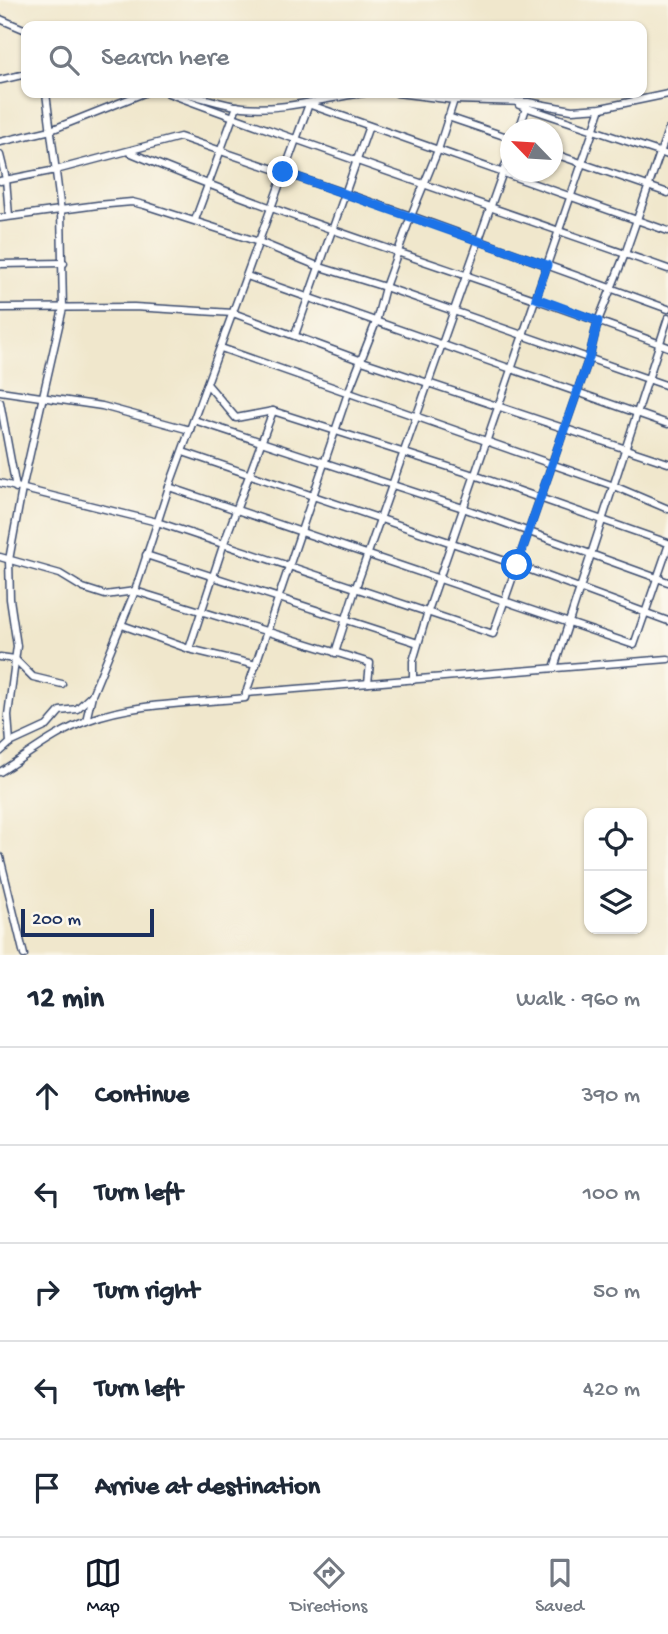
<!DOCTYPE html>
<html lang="en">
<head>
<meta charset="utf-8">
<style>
	:root { --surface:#fff; --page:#f2f2f3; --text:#1f2937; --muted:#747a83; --line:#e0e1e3; --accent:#111827 }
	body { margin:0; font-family:"Gochi Hand",sans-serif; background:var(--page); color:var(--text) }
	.controls { position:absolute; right:21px; bottom:21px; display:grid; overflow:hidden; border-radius:14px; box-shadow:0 2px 5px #0004 }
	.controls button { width:63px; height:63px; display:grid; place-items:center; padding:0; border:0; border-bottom:2px solid var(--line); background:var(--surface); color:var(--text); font:35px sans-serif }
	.compass { position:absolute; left:500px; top:119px; width:63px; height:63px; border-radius:50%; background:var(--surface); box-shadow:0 2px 5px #0004; rotate:295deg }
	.scale { position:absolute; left:21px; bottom:18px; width:133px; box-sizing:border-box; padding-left:7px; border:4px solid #1b2f5e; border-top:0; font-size:19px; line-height:24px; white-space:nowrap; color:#1b2f5e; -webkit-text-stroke:5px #fbf7ec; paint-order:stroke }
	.stop { position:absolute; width:21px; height:21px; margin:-16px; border:5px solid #1a73e8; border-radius:50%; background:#fff }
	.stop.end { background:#1a73e8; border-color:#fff; box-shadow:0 2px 7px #0008 }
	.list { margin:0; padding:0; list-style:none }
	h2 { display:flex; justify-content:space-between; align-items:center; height:91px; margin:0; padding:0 28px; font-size:30px }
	h2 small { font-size:23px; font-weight:400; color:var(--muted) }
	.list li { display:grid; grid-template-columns:46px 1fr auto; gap:21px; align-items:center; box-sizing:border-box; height:98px; padding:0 28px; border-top:2px solid var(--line) }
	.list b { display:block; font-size:26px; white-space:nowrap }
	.list em { font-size:23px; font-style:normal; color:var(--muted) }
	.icon { flex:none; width:38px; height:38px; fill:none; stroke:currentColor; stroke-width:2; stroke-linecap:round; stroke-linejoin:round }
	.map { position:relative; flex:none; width:668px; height:955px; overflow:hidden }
	.search { position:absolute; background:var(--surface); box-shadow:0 2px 5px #0004; left:21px; right:21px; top:21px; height:77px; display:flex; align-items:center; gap:18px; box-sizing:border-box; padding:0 24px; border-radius:14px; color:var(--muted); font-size:26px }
	.sheet { height:581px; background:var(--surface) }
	nav { display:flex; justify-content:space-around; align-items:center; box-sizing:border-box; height:98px; border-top:2px solid var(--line); background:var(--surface); font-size:19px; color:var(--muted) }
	nav a { display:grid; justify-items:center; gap:4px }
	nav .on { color:var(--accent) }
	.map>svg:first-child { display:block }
</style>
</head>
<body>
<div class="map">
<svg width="668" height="955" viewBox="0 0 668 955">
	<rect width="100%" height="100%" fill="#fbf7ec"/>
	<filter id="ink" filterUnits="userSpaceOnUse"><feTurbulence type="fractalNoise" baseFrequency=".0143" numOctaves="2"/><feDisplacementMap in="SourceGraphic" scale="14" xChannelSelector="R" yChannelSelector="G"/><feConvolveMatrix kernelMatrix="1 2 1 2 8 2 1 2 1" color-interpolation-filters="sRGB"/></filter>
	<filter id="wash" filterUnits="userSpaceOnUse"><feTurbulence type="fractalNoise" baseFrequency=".00686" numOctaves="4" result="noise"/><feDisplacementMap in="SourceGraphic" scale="28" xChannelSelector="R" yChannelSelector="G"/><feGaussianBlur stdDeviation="1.57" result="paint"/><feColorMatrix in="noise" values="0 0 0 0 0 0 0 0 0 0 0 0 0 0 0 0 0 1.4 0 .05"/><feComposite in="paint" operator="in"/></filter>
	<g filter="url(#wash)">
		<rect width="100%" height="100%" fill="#f0e7cc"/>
	</g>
	<g filter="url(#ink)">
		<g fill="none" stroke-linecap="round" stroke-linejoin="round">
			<g stroke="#3b4b6e" stroke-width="9">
				<g id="minor">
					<polyline points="0,19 26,30"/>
					<polyline points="0,80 26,74"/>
					<path d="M 168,93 C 334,155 501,210 668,269"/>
					<path d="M 183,93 C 203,97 223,105 243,107 C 283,111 324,98 364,93"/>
					<polyline points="397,93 454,100 528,102 572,110 601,108 668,94"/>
					<polyline points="308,104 668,231"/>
					<polyline points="519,105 668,155"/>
					<polyline points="448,117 510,138"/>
					<polyline points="519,130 527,105"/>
					<polyline points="0,142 51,130 144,93"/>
					<path d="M 129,152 C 305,227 489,279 668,347"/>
					<polyline points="552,153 668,193"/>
					<polyline points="0,155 6,179 9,216"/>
					<polyline points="0,181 56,170 180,137 411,216 668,309"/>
					<polyline points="0,218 98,205 132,202 144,205 259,242 320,267 385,287 668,386"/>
					<polyline points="195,220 237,106"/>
					<polyline points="0,264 64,263"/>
					<polyline points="247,276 668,424"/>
					<polyline points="0,308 134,307 233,313 362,361 668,463"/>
					<polyline points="295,335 369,126"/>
					<polyline points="221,348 614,486 668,509"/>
					<polyline points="207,384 236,418 273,411 474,475 668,543"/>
					<polyline points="0,391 102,406 190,430"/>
					<polyline points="0,402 16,488"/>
					<polyline points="194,420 463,508 668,582"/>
					<polyline points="183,452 517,565 668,621"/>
					<polyline points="0,483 157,522 493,634 589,358 598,321 625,254 668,130"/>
					<polyline points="169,487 634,645 668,547"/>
					<polyline points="146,555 418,643"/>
					<polyline points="0,557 60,574 83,588 105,595 135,591 370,663 368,683"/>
					<polyline points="122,625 189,649 256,665"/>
					<polyline points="189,649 224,543 273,411"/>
					<polyline points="335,653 356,587 510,152"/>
					<polyline points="0,657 15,659 33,677 62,684"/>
					<polyline points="554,668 668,318"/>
					<polyline points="413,680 413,661 428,611 601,108"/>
					<polyline points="246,693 348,393 376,322 385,287 411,216 438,150 454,100"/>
					<polyline points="86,721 92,695 135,591 169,487 309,104"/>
					<polyline points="10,743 47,726 60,711 77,709 91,696"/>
					<polyline points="0,752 10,743 8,715 17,646 10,599 9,560 22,489 63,308 61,212 46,93"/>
					<path d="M 0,772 C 29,754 56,732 89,720 C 133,703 197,703 245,698 L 246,693 L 668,659"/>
					<polyline points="0,857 24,955"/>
				</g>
			</g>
			<use href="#minor" stroke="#fff" stroke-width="6"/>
		</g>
	</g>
	<g fill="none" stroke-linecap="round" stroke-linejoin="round" filter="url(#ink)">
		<polyline stroke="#1a73e8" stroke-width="9" points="283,172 547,265 536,298 598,321 589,358 517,565"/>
	</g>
</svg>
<div class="controls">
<button><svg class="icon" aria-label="locate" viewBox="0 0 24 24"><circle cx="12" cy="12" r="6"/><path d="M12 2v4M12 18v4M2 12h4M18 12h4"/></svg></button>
<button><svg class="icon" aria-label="layers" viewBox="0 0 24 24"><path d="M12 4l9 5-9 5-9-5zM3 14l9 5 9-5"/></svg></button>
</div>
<svg class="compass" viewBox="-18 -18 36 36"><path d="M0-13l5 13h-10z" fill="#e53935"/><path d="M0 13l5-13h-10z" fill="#747a83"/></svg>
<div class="scale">200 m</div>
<div class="stop" style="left:517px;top:565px"></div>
<div class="stop end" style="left:283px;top:172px"></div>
<div class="search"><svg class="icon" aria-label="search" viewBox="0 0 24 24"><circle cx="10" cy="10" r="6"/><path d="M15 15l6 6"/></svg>Search here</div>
</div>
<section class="sheet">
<h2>12 min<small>Walk · 960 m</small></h2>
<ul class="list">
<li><svg class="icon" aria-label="ahead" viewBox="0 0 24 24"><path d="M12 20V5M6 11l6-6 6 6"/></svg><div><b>Continue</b></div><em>390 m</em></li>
<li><svg class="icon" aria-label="left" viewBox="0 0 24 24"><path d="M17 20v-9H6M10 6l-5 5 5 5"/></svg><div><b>Turn left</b></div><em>100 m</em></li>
<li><svg class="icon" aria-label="right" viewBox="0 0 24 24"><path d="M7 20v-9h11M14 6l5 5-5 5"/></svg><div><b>Turn right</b></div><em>50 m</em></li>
<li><svg class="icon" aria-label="left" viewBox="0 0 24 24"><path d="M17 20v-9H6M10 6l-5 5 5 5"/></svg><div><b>Turn left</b></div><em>420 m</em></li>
<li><svg class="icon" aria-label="arrive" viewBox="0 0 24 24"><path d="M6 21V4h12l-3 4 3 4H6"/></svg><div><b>Arrive at destination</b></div></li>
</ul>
</section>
<nav>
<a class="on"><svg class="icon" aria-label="map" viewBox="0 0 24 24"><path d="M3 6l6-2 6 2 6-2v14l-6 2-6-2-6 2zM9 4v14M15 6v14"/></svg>Map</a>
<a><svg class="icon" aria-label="directions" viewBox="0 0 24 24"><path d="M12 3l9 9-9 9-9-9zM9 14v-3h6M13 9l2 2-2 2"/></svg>Directions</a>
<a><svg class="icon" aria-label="saved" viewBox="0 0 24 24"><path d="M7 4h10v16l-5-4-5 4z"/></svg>Saved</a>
</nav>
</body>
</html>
